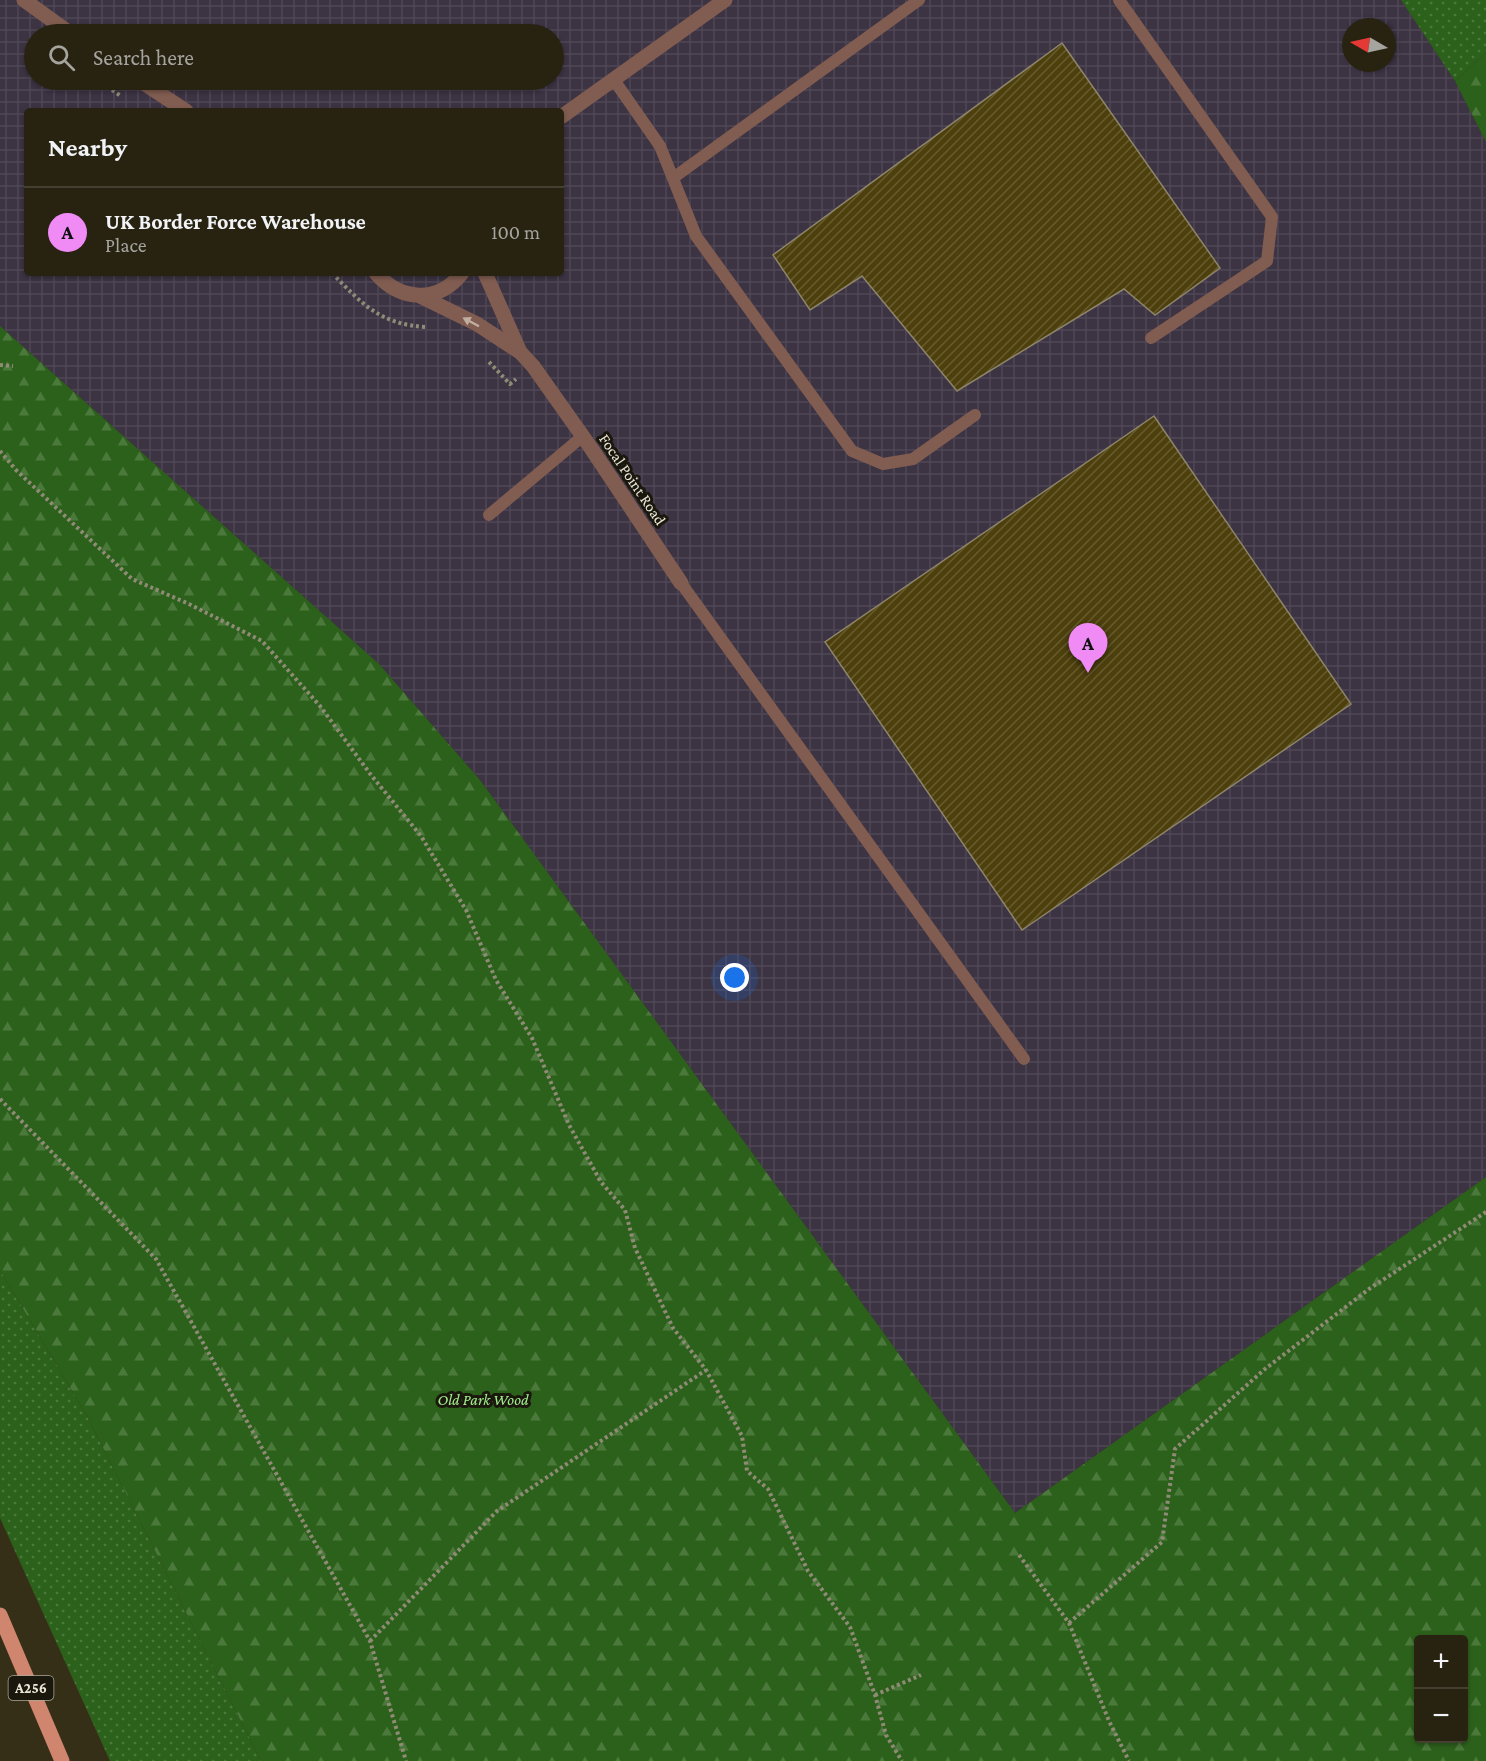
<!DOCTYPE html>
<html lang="en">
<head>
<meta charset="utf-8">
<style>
	:root { --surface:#282311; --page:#302b1a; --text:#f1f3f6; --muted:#a5a49f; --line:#444031; --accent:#f08bf6 }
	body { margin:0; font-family:"Crimson Pro",serif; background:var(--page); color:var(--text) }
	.controls { position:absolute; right:18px; bottom:18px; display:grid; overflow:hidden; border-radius:6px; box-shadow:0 2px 4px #0004 }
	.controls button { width:54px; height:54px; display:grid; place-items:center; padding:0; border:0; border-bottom:2px solid var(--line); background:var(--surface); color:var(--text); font:30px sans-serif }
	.compass { position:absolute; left:1342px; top:18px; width:54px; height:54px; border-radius:50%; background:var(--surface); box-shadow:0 2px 4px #0004; rotate:279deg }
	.you { position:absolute; left:735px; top:978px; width:21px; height:21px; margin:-15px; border:4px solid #fff; border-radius:50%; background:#1a73e8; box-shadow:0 0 0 9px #1a73e833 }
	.badge { display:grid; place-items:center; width:39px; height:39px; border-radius:50%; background:var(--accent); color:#111; font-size:20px; font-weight:700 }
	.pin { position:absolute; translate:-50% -50px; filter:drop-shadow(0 2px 3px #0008) }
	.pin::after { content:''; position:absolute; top:32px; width:21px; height:18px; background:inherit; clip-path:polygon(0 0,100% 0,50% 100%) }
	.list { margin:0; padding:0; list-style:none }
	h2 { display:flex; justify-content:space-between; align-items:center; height:78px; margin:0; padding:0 24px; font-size:26px }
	h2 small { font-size:20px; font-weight:400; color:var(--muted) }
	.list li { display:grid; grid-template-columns:39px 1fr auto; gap:18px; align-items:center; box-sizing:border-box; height:90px; padding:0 24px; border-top:2px solid var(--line) }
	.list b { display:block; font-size:22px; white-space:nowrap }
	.list p { margin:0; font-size:20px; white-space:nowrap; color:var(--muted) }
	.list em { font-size:20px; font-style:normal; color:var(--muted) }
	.icon { flex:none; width:33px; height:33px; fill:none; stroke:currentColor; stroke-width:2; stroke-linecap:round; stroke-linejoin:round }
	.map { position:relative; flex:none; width:1486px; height:1761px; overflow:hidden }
	.search { position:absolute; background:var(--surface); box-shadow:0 2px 4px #0004; left:24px; top:24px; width:540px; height:66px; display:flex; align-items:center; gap:15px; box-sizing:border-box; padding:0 21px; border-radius:33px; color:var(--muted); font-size:22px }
	.panel { position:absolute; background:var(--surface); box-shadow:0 2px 4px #0004; left:24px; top:108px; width:540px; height:168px; border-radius:6px }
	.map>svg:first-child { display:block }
</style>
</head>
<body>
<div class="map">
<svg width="1486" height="1761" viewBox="0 0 1486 1761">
	<defs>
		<pattern id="industrial-grid" width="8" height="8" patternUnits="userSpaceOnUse" patternTransform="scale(1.5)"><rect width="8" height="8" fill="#3c3343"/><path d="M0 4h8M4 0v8" fill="none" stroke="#4f4755"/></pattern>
		<pattern id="grass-dots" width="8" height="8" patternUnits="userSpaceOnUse" patternTransform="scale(1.5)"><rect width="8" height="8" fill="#2c611b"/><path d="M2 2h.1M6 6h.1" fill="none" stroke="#4b783b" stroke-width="1.8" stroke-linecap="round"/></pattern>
		<pattern id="forest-firs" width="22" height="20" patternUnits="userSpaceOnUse" patternTransform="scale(1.5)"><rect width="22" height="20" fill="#2c611b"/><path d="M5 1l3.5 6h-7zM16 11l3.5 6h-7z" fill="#4b783b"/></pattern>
		<pattern id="building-hatch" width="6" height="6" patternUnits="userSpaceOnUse" patternTransform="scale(1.5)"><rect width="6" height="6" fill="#4d400c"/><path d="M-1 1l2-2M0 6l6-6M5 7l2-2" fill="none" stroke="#675c2f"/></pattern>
	</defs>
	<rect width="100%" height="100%" fill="#362f17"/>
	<path fill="url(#industrial-grid)" fill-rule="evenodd" d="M 0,0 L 1401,0 L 1455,81 L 1486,142 L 1486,1177 L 1015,1513 L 480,780 L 379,664 L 0,326 ZM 1351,27 L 1387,27 L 1387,63 L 1351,63 ZM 34,34 L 554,34 L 554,80 L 34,80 ZM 27,111 L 561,111 L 561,273 L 27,273 Z"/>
	<g fill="url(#grass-dots)">
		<polygon points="1401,0 1486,0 1486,53 1455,81"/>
		<polygon points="0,1270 87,1416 261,1761 110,1761 0,1518"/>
	</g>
	<g fill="url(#forest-firs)" fill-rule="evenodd">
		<polygon points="1486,53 1486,142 1455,81"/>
		<path d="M 0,326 L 379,664 L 480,780 L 1015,1513 L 1486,1177 L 1486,1761 L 261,1761 L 87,1416 L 0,1270 ZM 1418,1640 L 1464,1640 L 1464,1738 L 1418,1738 Z"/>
	</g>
	<g fill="url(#building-hatch)" stroke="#8d856b" stroke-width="1.5">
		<polygon points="1062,43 1220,268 1155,315 1124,289 957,391 862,276 810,310 773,255"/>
		<polygon points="1154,416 1351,704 1022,930 825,642"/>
	</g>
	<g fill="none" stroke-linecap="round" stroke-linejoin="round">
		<g stroke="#908b77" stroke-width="4" stroke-dasharray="3 3" stroke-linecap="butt">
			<polyline points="97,80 121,96"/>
			<path d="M 332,273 C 362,304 381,325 427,327"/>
			<polyline points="489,362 510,384 516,379"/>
			<polyline points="0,365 13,366"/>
			<polyline points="0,451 16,470 132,579 189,604 262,641 320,706 371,775 421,836 466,910 496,980 532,1038 569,1125 601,1182 625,1210 635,1248 673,1328 706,1370 742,1436 747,1471 768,1489 808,1571 850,1627 875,1695 886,1735 902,1761"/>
			<polyline points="0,1099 156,1259 370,1641 406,1761"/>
			<polyline points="1019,1555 1069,1623 1109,1721 1129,1761"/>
			<polyline points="1069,1623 1162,1542 1175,1449 1265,1369 1369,1289 1486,1212"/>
			<polyline points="370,1641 497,1511 706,1370"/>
			<polyline points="875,1695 921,1675"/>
		</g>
		<g stroke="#815c50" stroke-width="12">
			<polyline points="1119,0 1272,217 1267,261 1151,338"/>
			<polyline points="614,80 660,146 696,236 852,451 883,464 913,459 975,415"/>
			<polyline points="673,178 919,0"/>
			<polyline points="489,515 583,436"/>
			<polyline points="681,583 1024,1059"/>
		</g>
		<g stroke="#815c50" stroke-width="15">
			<polyline points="24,0 71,34"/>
			<polyline points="139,80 186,111"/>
			<polyline points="561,117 725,0"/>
			<path d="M 376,273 C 400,301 438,304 462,273"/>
			<polyline points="485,273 520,352"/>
			<polyline points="420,296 477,324 520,352 533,366 591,448 681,583"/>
		</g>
		<polyline stroke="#d0856f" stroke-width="15" points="0,1615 62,1761"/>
	</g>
	<defs><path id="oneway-solid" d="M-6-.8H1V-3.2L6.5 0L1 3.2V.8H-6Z" transform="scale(1.5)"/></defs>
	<use fill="#c0afa1" href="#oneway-solid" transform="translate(471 322) rotate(-152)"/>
	<g text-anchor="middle" stroke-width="6" stroke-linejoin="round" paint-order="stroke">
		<rect fill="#1a170d" stroke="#aca89a" stroke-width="1.5" x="8.5" y="1676" width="45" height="24" rx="4.5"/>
		<g font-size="15" font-weight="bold" fill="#eae6d7">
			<text x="31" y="1693">A256</text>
		</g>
		<g font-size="16" fill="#eae6d7" stroke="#1a170d">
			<text transform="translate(633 479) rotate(56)" y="6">Focal Point Road</text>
		</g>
		<g font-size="16" font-style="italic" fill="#a2ed8e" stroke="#1a170d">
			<text x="483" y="1405">Old Park Wood</text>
		</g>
	</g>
</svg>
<div class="controls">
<button>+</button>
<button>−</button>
</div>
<svg class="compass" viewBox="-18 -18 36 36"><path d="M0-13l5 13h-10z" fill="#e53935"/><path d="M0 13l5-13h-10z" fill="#a5a49f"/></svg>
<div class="you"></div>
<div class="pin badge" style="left:1088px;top:673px">A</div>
<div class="search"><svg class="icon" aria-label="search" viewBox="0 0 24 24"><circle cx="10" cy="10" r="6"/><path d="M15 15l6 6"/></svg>Search here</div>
<section class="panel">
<h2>Nearby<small></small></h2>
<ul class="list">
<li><span class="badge">A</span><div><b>UK Border Force Warehouse</b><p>Place</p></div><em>100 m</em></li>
</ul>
</section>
</div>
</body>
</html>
